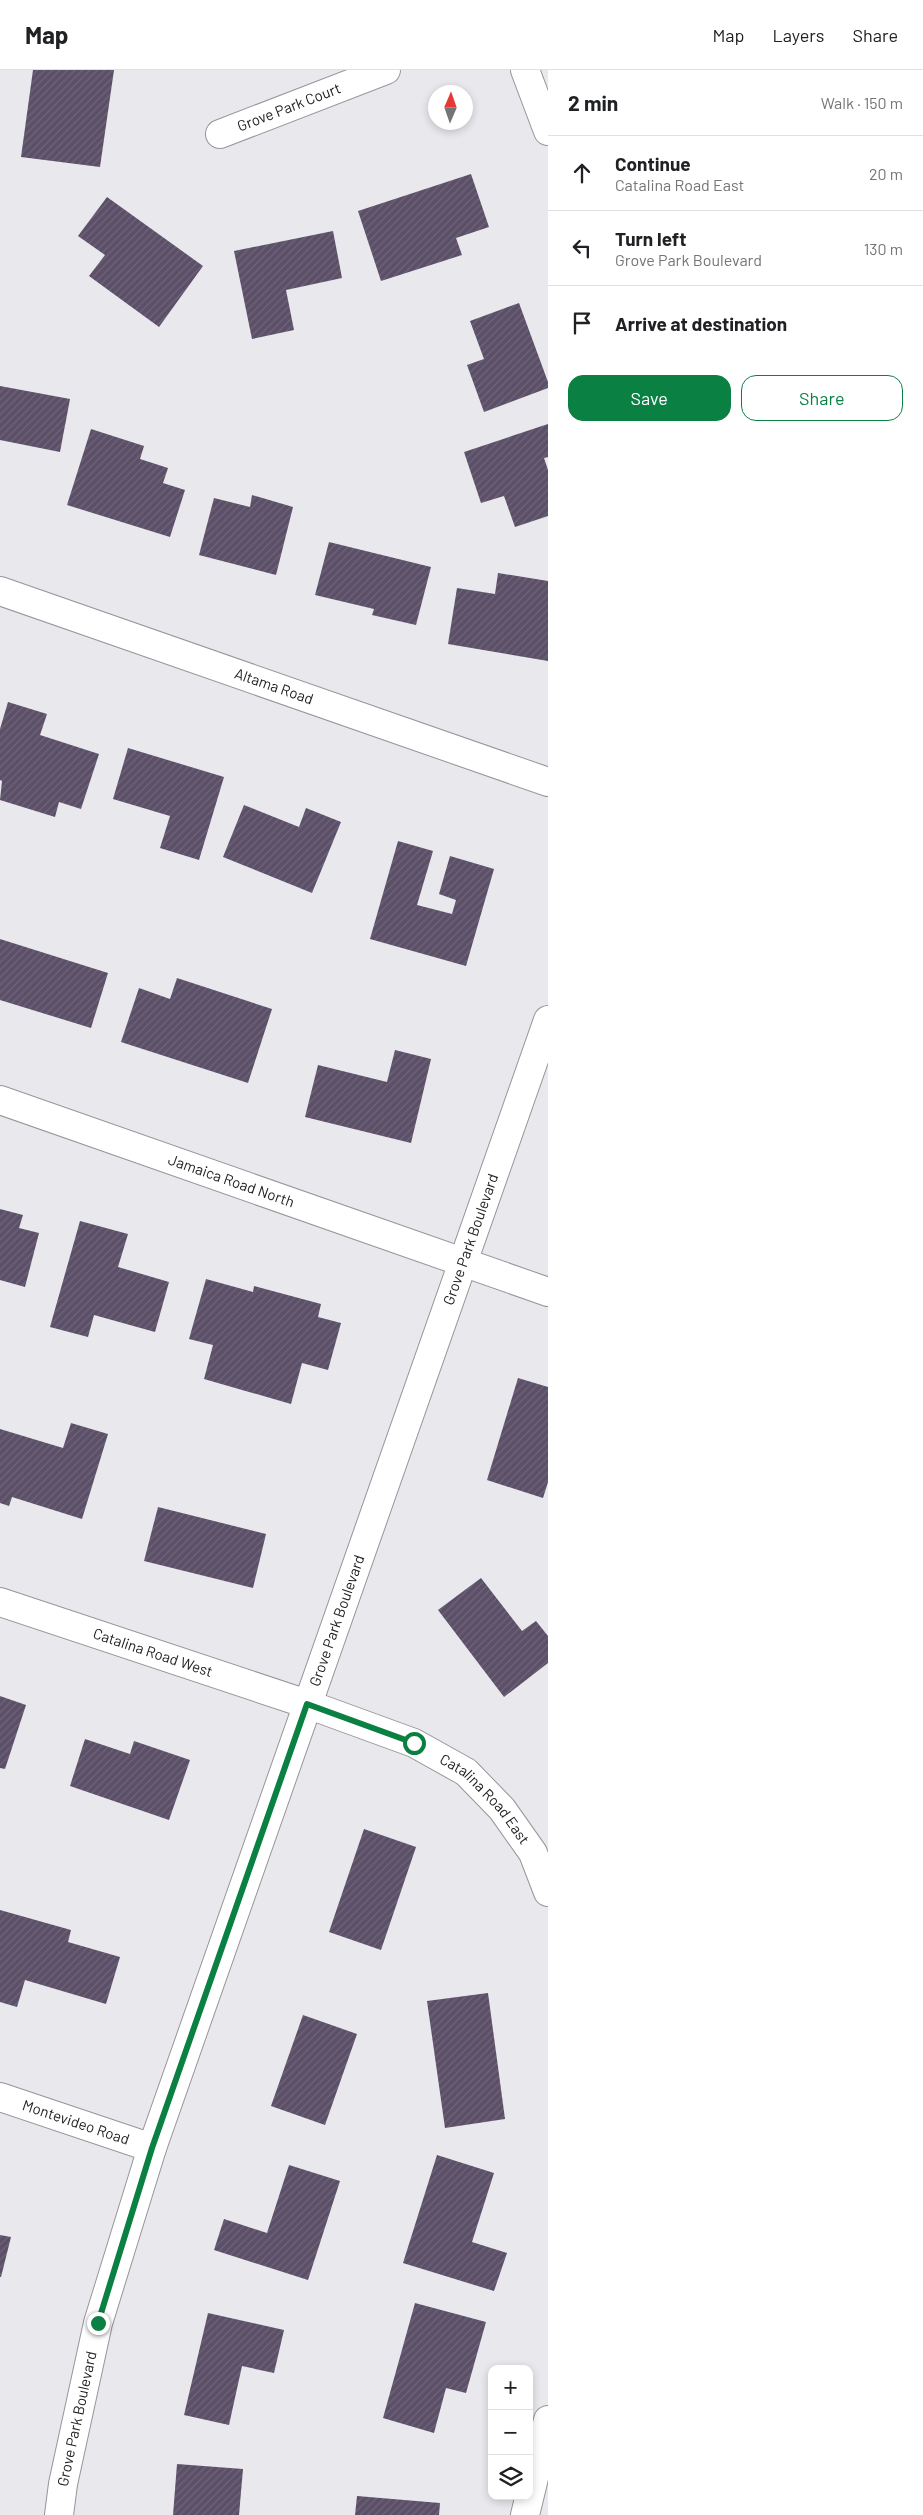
<!DOCTYPE html>
<html lang="en">
<head>
<meta charset="utf-8">
<style>
	:root { --surface:#fff; --page:#f6f6f6; --text:#202124; --muted:#757577; --line:#e0e0e0; --accent:#0b8043 }
	body { margin:0; font-family:Barlow,sans-serif; background:var(--page); color:var(--text) }
	.controls { position:absolute; right:15px; bottom:15px; display:grid; overflow:hidden; border-radius:10px; box-shadow:0 2px 8px #0003 }
	.controls button { width:45px; height:45px; display:grid; place-items:center; padding:0; border:0; border-bottom:1px solid var(--line); background:var(--surface); color:var(--text); font:25px sans-serif }
	.compass { position:absolute; left:428px; top:15px; width:45px; height:45px; border-radius:50%; background:var(--surface); box-shadow:0 2px 8px #0003; rotate:2deg }
	.stop { position:absolute; width:15px; height:15px; margin:-11px; border:4px solid #0b8043; border-radius:50%; background:#fff }
	.stop.end { background:#0b8043; border-color:#fff; box-shadow:0 1px 5px #0008 }
	.list { margin:0; padding:0; list-style:none }
	h2 { display:flex; justify-content:space-between; align-items:center; height:65px; margin:0; padding:0 20px; font-size:21px }
	h2 small { font-size:16px; font-weight:400; color:var(--muted) }
	.list li { display:grid; grid-template-columns:32px 1fr auto; gap:15px; align-items:center; box-sizing:border-box; height:75px; padding:0 20px; border-top:1px solid var(--line) }
	.list b { display:block; font-size:19px; white-space:nowrap }
	.list p { margin:0; font-size:16px; white-space:nowrap; color:var(--muted) }
	.list em { font-size:16px; font-style:normal; color:var(--muted) }
	.actions { display:flex; gap:10px; padding:15px 20px }
	.actions a { flex:1; padding:11px 0; border:1px solid var(--accent); border-radius:15px; text-align:center; font-size:18px; color:var(--accent) }
	.actions .main { background:var(--accent); color:#fff }
	.icon { flex:none; width:28px; height:28px; fill:none; stroke:currentColor; stroke-width:2; stroke-linecap:round; stroke-linejoin:round }
	.map { position:relative; flex:none; width:548px; height:2445px; overflow:hidden }
	header { display:flex; align-items:center; gap:30px; box-sizing:border-box; height:70px; padding:0 25px; background:var(--surface); border-bottom:1px solid var(--line) }
	header strong { font-size:24px }
	nav { display:flex; gap:28px; margin-inline-start:auto; font-size:18px }
	main { display:flex }
	aside { flex:1; background:var(--surface) }
	.map>svg:first-child { display:block }
</style>
</head>
<body>
<header>
<strong>Map</strong>
<nav><a>Map</a><a>Layers</a><a>Share</a></nav>
</header>
<main>
<div class="map">
<svg width="548" height="2445" viewBox="0 0 548 2445">
	<defs>
		<pattern id="building-hatch" width="6" height="6" patternUnits="userSpaceOnUse" patternTransform="scale(1.25)"><rect width="6" height="6" fill="#5c4f68"/><path d="M-1 1l2-2M0 6l6-6M5 7l2-2" fill="none" stroke="#6f6579"/></pattern>
	</defs>
	<rect width="100%" height="100%" fill="#e8e8ed"/>
	<g fill="url(#building-hatch)">
		<polygon points="33,0 114,0 100,97 21,87"/>
		<polygon points="471,104 489,157 456,168 462,185 381,211 358,141"/>
		<polygon points="107,127 203,196 159,257 89,206 105,185 78,166"/>
		<polygon points="333,161 342,208 286,220 294,260 252,269 234,181"/>
		<polygon points="519,233 548,312 548,318 484,342 467,295 484,289 470,251"/>
		<polygon points="0,316 70,329 60,382 0,370"/>
		<polygon points="548,354 548,387 544,388 548,400 548,446 515,457 504,426 481,433 464,382"/>
		<polygon points="91,359 144,376 140,389 168,398 163,413 185,420 170,467 67,435"/>
		<polygon points="252,425 293,437 276,505 199,485 214,428 250,437"/>
		<polygon points="329,472 431,497 416,555 372,545 374,539 315,525"/>
		<polygon points="498,503 548,511 548,591 448,574 457,518 495,524"/>
		<polygon points="8,632 47,644 40,665 99,684 81,739 59,732 55,747 0,730 2,711 0,710 0,659"/>
		<polygon points="128,678 224,707 199,790 160,778 170,746 113,729"/>
		<polygon points="244,735 299,757 306,738 341,752 312,823 223,787"/>
		<polygon points="398,771 433,781 417,835 452,844 456,830 439,824 450,786 494,799 466,896 370,869"/>
		<polygon points="0,869 108,903 91,958 0,930"/>
		<polygon points="177,908 272,939 248,1013 121,972 139,918 170,929"/>
		<polygon points="395,980 431,989 411,1073 305,1047 318,995 387,1012"/>
		<polygon points="0,1139 23,1145 19,1158 39,1163 25,1217 0,1210"/>
		<polygon points="80,1151 128,1164 118,1197 169,1212 155,1262 94,1245 88,1267 50,1257"/>
		<polygon points="206,1209 253,1222 254,1216 321,1234 318,1247 341,1253 328,1300 302,1293 291,1334 204,1309 213,1275 189,1269"/>
		<polygon points="518,1308 548,1317 548,1412 543,1428 487,1410"/>
		<polygon points="71,1353 108,1364 82,1449 12,1427 9,1436 0,1433 0,1359 63,1378"/>
		<polygon points="158,1437 266,1464 253,1518 144,1491"/>
		<polygon points="481,1508 522,1561 536,1551 548,1566 548,1593 504,1627 438,1540"/>
		<polygon points="0,1626 26,1635 5,1699 0,1698"/>
		<polygon points="85,1669 130,1684 134,1671 190,1690 169,1750 70,1716"/>
		<polygon points="364,1759 416,1777 381,1880 329,1862"/>
		<polygon points="0,1840 71,1860 68,1872 120,1887 106,1934 25,1910 17,1937 0,1932"/>
		<polygon points="488,1923 505,2049 445,2058 427,1931"/>
		<polygon points="303,1945 357,1964 325,2055 271,2036"/>
		<polygon points="437,2085 494,2103 472,2172 507,2183 494,2221 403,2193"/>
		<polygon points="289,2095 340,2111 308,2210 214,2180 224,2149 267,2163"/>
		<polygon points="0,2165 11,2167 1,2207 0,2207"/>
		<polygon points="415,2233 486,2252 466,2323 446,2318 434,2363 383,2348"/>
		<polygon points="208,2243 284,2260 274,2303 242,2296 229,2355 184,2345"/>
		<polygon points="177,2394 243,2399 239,2445 173,2445"/>
		<polygon points="357,2426 440,2433 439,2445 355,2445"/>
	</g>
	<g fill="none" stroke-linecap="round" stroke-linejoin="round">
		<g stroke="#96959a" stroke-width="30">
			<g id="minor">
				<polyline points="525,0 548,61"/>
				<path id="s1" d="M 220,64 L 386,0"/>
				<path id="s2" d="M 0,1030 L 548,1222"/>
				<path id="s3" d="M 0,1532 L 307,1634 L 414,1673 L 466,1702 L 502,1739 L 533,1783 L 548,1822"/>
				<path id="s4" d="M 0,2027 L 152,2078"/>
				<polyline points="525,2445 548,2350"/>
			</g>
		</g>
		<g stroke="#96959a" stroke-width="30">
			<g id="tertiary">
				<path id="s5" d="M 0,521 L 548,712"/>
				<path id="s6" d="M 59,2445 L 63,2414 L 98,2253 L 152,2078 L 548,950"/>
			</g>
		</g>
		<use href="#minor" stroke="#fff" stroke-width="28"/>
		<use href="#tertiary" stroke="#fff" stroke-width="28"/>
	</g>
	<g fill="none" stroke-linecap="round" stroke-linejoin="round">
		<polyline stroke="#0b8043" stroke-width="6" points="98,2253 152,2078 307,1634 414,1673"/>
	</g>
	<g text-anchor="middle" stroke-width="5" stroke-linejoin="round" paint-order="stroke">
		<g font-size="15" fill="#1d1c1e" stroke="#fff">
			<text dy="5" stroke="none"><textPath href="#s1" startOffset="74">Grove Park Court</textPath></text>
			<text dy="5" stroke="none"><textPath href="#s5" startOffset="290">Altama Road</textPath></text>
			<text dy="5" stroke="none"><textPath href="#s2" startOffset="245">Jamaica Road North</textPath></text>
			<text dy="5" stroke="none"><textPath href="#s6" startOffset="1342">Grove Park Boulevard</textPath></text>
			<text dy="5" stroke="none"><textPath href="#s6" startOffset="938">Grove Park Boulevard</textPath></text>
			<text dy="5" stroke="none"><textPath href="#s3" startOffset="161">Catalina Road West</textPath></text>
			<text dy="5" stroke="none"><textPath href="#s3" startOffset="529">Catalina Road East</textPath></text>
			<text dy="5" stroke="none"><textPath href="#s4" startOffset="80">Montevideo Road</textPath></text>
			<text dy="5" stroke="none"><textPath href="#s6" startOffset="98">Grove Park Boulevard</textPath></text>
		</g>
	</g>
</svg>
<div class="controls">
<button>+</button>
<button>−</button>
<button><svg class="icon" aria-label="layers" viewBox="0 0 24 24"><path d="M12 4l9 5-9 5-9-5zM3 14l9 5 9-5"/></svg></button>
</div>
<svg class="compass" viewBox="-18 -18 36 36"><path d="M0-13l5 13h-10z" fill="#e53935"/><path d="M0 13l5-13h-10z" fill="#757577"/></svg>
<div class="stop" style="left:414px;top:1673px"></div>
<div class="stop end" style="left:98px;top:2253px"></div>
</div>
<aside>
<h2>2 min<small>Walk · 150 m</small></h2>
<ul class="list">
<li><svg class="icon" aria-label="ahead" viewBox="0 0 24 24"><path d="M12 20V5M6 11l6-6 6 6"/></svg><div><b>Continue</b><p>Catalina Road East</p></div><em>20 m</em></li>
<li><svg class="icon" aria-label="left" viewBox="0 0 24 24"><path d="M17 20v-9H6M10 6l-5 5 5 5"/></svg><div><b>Turn left</b><p>Grove Park Boulevard</p></div><em>130 m</em></li>
<li><svg class="icon" aria-label="arrive" viewBox="0 0 24 24"><path d="M6 21V4h12l-3 4 3 4H6"/></svg><div><b>Arrive at destination</b></div></li>
</ul>
<div class="actions"><a class="main">Save</a><a>Share</a></div>
</aside>
</main>
</body>
</html>
